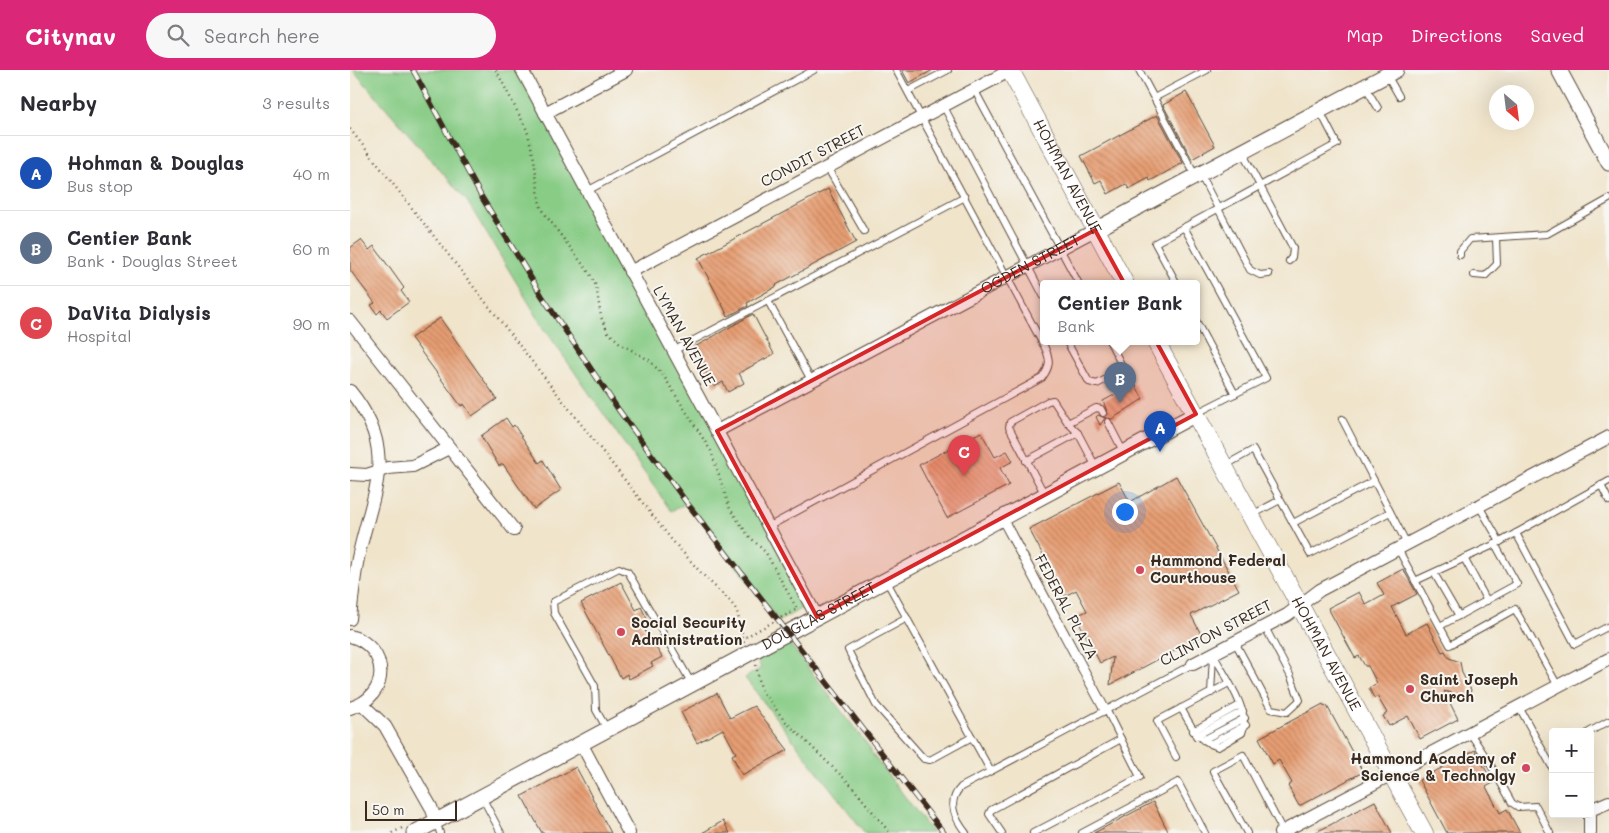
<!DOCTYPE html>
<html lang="en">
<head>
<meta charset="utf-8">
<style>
	:root { --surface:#fff; --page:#f7f7f7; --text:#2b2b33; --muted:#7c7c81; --line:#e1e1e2; --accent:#db2777 }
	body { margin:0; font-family:Mali,sans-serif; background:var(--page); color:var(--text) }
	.controls { position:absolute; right:15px; bottom:15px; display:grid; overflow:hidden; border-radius:5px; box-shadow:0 5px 20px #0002 }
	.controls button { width:45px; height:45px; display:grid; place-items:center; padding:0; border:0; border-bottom:1px solid var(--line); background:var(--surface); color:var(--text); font:25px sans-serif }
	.compass { position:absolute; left:1139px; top:15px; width:45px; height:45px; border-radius:50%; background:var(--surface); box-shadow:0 5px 20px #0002; rotate:152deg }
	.scale { position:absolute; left:15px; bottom:12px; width:92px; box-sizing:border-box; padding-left:5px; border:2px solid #3b2a1e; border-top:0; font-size:14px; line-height:18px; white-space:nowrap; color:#3b2a1e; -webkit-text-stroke:4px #f6f6f2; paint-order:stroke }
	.you { position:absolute; left:774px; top:441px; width:18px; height:18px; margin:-12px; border:4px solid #fff; border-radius:50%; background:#1a73e8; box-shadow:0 0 0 8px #1a73e833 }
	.badge { display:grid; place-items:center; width:32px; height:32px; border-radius:50%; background:var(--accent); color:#fff; font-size:16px; font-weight:700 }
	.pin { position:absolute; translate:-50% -41px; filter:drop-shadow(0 1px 2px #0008) }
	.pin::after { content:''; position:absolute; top:26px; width:18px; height:15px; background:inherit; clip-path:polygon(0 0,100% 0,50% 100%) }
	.popup { position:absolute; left:690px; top:210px; width:160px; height:65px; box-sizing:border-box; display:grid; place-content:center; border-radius:5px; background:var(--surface); filter:drop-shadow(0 1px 4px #0005); font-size:16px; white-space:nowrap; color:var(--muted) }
	.popup b { font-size:19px; color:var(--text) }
	.popup::after { content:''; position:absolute; left:50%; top:100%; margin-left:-10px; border:10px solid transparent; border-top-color:var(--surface) }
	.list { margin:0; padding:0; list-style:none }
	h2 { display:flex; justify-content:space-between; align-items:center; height:65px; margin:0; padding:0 20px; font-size:21px }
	h2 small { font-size:16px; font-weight:400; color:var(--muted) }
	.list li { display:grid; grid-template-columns:32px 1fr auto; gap:15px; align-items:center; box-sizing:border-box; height:75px; padding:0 20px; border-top:1px solid var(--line) }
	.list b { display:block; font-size:19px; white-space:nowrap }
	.list p { margin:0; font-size:16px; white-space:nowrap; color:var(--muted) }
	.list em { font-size:16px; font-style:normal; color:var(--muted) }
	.icon { flex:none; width:28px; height:28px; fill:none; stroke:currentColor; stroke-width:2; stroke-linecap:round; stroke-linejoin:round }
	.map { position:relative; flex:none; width:1259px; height:763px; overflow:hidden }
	header { display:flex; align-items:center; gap:30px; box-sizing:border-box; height:70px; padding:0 25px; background:var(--accent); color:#fff }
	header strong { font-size:24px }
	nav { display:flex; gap:28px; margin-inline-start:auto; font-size:18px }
	.search { width:350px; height:45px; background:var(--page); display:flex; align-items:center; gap:12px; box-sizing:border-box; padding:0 18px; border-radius:28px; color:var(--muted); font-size:19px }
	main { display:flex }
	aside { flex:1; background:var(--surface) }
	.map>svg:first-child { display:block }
</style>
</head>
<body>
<header>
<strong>Citynav</strong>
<div class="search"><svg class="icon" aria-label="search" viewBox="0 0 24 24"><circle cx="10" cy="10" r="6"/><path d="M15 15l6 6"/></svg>Search here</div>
<nav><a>Map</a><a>Directions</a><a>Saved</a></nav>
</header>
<main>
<aside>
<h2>Nearby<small>3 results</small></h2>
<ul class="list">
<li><span class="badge" style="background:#1a4fb4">A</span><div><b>Hohman &amp; Douglas</b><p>Bus stop</p></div><em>40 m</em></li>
<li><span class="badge" style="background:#5c6f8a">B</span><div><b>Centier Bank</b><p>Bank · Douglas Street</p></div><em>60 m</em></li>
<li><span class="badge" style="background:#e0444e">C</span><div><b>DaVita Dialysis</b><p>Hospital</p></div><em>90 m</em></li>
</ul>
</aside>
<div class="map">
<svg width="1259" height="763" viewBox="0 0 1259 763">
	<defs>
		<pattern id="building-back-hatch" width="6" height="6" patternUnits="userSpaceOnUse" patternTransform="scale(1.25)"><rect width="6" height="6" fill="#e79e73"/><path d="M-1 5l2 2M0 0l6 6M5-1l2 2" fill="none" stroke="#bc815e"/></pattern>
	</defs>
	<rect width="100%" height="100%" fill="#f6f6f2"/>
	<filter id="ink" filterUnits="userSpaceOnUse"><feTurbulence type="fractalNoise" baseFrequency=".02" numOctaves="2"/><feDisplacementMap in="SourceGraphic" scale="10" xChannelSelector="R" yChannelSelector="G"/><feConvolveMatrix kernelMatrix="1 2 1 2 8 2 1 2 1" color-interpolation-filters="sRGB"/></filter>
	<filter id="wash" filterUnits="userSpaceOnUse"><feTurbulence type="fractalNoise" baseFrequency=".0096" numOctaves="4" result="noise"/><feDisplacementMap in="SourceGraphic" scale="20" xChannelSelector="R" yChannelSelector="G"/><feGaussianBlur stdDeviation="1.12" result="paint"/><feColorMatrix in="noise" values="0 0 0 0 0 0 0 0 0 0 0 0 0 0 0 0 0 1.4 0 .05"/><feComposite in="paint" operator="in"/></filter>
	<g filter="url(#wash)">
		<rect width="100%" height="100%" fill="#f0e4cb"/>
		<g fill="#88cc86" stroke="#627b52">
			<polygon points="3,0 170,0 460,534 429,551 337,433 321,441 194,258 117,131"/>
			<polygon points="439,573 520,678 522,684 583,763 515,763 395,608 411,598 407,590"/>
		</g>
		<g id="blocks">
			<g fill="url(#building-back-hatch)">
				<polygon points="552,0 583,0 559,13"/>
				<polygon points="836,22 865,76 842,89 813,35"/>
				<polygon points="807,45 833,93 800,111 799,108 779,119 776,114 758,124 751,110 745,113 731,86"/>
				<polygon points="478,119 506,172 426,215 427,216 397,233 398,236 378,246 348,188"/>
				<polygon points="11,170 19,180 24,176 54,218 51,221 59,232 37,248 31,240 27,244 21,235 25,233 0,200 0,178"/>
				<polygon points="403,244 424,284 389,303 394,313 378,322 373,312 364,317 343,278"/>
				<polygon points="90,248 147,329 122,346 114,334 111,336 61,268"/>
				<polygon points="785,314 793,329 762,349 755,348 750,355 746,347 748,345 755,348 758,344 753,331"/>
				<polygon points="156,348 162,357 164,355 189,393 193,390 211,420 184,439 153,394 149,396 131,366"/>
				<polygon points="631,362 645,387 657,381 663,391 650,398 659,415 597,448 569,395"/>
				<polygon points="826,406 889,520 841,545 852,566 760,615 763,587 750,593 726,546 737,541 726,520 715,526 679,459 769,412 780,432"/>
				<polygon points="1053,499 1067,524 1042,537 1056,564 1077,553 1092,582 1095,581 1099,588 1110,592 1112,603 1121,620 1120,624 1114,627 1094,621 1108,649 1070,669 1058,646 1039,656 1033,646 1037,643 1027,626 1024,628 1019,618 1027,613 1018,596 1015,596 1009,586 1005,588 978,538 1009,522 1016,535 1034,525 1027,513"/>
				<polygon points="271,512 286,540 291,537 297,549 290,553 312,587 301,593 303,596 279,609 277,604 271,608 231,533"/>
				<polygon points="367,623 380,648 404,636 438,680 392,705 382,685 386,683 373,659 347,673 331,642"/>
				<polygon points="973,634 975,637 977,636 1013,702 949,736 938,716 942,713 929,690 923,694 909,668"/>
				<polygon points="1125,680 1143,713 1136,717 1150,743 1157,739 1170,763 1097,763 1087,744 1069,710"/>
				<polygon points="226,697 261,763 192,763 172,726"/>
				<polygon points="1025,731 1042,763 964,763 980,755"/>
				<polygon points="803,732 819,763 744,763"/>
				<polygon points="373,751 380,763 352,763"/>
			</g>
		</g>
	</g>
	<g filter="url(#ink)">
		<use href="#blocks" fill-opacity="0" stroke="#564638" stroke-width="1"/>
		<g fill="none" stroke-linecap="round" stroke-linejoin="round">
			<g stroke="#564638" stroke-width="8">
				<g id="service">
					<polyline points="789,0 846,107"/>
					<polyline points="1037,5 1049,26"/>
					<polyline points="1015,16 1028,38"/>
					<polyline points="624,19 729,214"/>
					<polyline points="558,21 598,0"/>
					<polyline points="804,28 857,0"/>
					<polyline points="593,35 694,227"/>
					<polyline points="892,82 943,178 942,187 939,191"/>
					<polyline points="477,97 514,161"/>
					<polyline points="850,104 900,200 910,205 919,204"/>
					<polyline points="237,121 464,0"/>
					<polyline points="834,157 916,308 847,343"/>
					<polyline points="1110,185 1110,181 1120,169 1197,164 1259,129"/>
					<polyline points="1124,205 1135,206 1147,194 1146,168"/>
					<polyline points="827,214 805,173 987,74 970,41"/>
					<polyline points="418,231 461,310"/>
					<polyline points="846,251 885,324"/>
					<polyline points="717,272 739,312 747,314 771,301 771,294 760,272"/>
					<polyline points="323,281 615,127"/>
					<polyline points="992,349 1057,474"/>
					<polyline points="758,352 774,383"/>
					<polyline points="718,353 746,338 751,339 753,343"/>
					<polyline points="676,391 728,363"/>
					<polyline points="874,396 903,380 960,484 1040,442"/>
					<polyline points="1251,415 1259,431"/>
					<polyline points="695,425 659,357 660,352 698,331 703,330 718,353 728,363 746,397"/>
					<polyline points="1129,436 1150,472"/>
					<polyline points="902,445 930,430"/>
					<polyline points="943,453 1024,411"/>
					<path d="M 418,457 L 692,308 C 700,297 701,291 695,278 L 546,0"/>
					<polyline points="1166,463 1225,574 1259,556"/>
					<polyline points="1048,479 1100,575 1165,539 1208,616"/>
					<polyline points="1114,488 1137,531"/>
					<polyline points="1084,503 1109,546"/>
					<polyline points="536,510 640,700"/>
					<polyline points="1065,511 1150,472 1259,411"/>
					<polyline points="557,548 498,580 526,635 574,689 580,690 622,667"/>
					<polyline points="1090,556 1167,514 1145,474"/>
					<polyline points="885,572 921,639 937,642 950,630 940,605 915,557"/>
					<polyline points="861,623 863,585"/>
					<polyline points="1169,637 1203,699"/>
					<path d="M 831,638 C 841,656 847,670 868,677 L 892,663 C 901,640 874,605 863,584"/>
					<polyline points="257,659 246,640 245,616 204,543 203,532 269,498 278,502 342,614"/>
					<polyline points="843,661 890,635"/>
					<polyline points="1239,662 1259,651"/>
					<polyline points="1120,663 1139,692 1162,733 1168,737 1186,736 1200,763"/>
					<polyline points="846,666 893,641"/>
					<polyline points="853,670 895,648"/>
					<polyline points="860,674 896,655"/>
					<polyline points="826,687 807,651 879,613"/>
					<polyline points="132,727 151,763"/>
					<polyline points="86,751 90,763"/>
					<path d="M 616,763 C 605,749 596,732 611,717 L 843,594"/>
					<polyline points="652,763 639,744 641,740 771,669"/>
					<polyline points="683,763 790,707 756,639"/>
					<polyline points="732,763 828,712 855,763"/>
					<polyline points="897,763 863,701 893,685 933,761"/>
				</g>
			</g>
			<g stroke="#564638" stroke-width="11">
				<polyline id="pedestrian" points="652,448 755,640"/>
			</g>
			<g stroke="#564638" stroke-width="14">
				<g id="minor">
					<polyline points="172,0 467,547"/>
					<polyline points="195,43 276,0"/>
					<polyline points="280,202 661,0"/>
					<polyline points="0,251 164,460"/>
					<path d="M 0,321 C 50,382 22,422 8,488 C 4,508 2,528 0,549"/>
					<path id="s1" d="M 367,361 L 745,160"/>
					<polyline points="0,404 17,405 38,398 63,396 99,378"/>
					<path d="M 0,566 C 40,577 41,627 0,638"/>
					<polyline points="843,594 937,545 970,520 1259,367"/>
					<polyline points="12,634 35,656 81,737 86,751"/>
					<polyline points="231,673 279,763"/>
					<polyline points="1240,740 1259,732"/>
					<polyline points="1240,744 1240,763"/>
					<polyline points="930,763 1259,589"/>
				</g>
			</g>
			<g stroke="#564638" stroke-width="17">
				<g id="tertiary">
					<polyline points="1209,0 1259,93"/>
					<polyline points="745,160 1046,0"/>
					<path id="s2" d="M 64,763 L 846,344"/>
				</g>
			</g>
			<g stroke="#564638" stroke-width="19">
				<g id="secondary">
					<path id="s3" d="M 660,0 L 775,214"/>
					<path id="s4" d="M 806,272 L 1074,763"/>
				</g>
			</g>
			<g stroke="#564638" stroke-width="2.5" stroke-dasharray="1 4" stroke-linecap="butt">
				<polyline points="146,0 177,60 184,89 190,135 197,147 240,204 246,216 251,247 258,262 271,274 299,290 313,305 361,381 380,439 398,465 416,483 447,539 392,569"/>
				<polyline points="0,59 321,469 352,504 380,531 387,541 394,573"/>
				<polyline points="406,595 411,619 434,650 500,714 540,763"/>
				<polyline points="42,763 52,758"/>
			</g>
			<use href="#service" stroke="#fff" stroke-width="6"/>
			<use href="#pedestrian" stroke="#fff" stroke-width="9"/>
			<use href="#minor" stroke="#fff" stroke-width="12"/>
			<use href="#tertiary" stroke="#fff" stroke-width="15"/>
			<use href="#secondary" stroke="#fff" stroke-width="18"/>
			<g stroke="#3b2a1e" stroke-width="5.5">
				<polyline id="rail" points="63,0 131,126 192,226 268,339 337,433 594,763"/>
			</g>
			<use href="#rail" stroke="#f6f6f2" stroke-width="4" stroke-dasharray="11" stroke-linecap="butt"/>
		</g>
	</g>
	<path fill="#d62828" fill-opacity="0.2" stroke="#d62828" stroke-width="4" stroke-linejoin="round" d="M 745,160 L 846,344 L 467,547 L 367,361 Z"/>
	<g fill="#d1495b" stroke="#f6f6f2" stroke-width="2">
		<circle cx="790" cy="500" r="5"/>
		<circle cx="271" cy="562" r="5"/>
		<circle cx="1060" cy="619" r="5"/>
		<circle cx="1176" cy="698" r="5"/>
	</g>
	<g text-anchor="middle" stroke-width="4" stroke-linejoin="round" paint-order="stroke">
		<g font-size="15" fill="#3b2a1e" stroke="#f6f6f2">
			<text transform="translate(463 86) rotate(-28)" y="5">CONDIT STREET</text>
			<text dy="5" stroke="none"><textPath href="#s3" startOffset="121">HOHMAN AVENUE</textPath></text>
			<text dy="5" stroke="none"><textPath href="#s1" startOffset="355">OGDEN STREET</textPath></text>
			<text transform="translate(334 266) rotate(61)" y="5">LYMAN AVENUE</text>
			<text transform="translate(716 537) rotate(62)" y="5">FEDERAL PLAZA</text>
			<text dy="5" stroke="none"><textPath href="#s2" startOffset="459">DOUGLAS STREET</textPath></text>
			<text transform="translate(866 563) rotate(-28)" y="5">CLINTON STREET</text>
			<text dy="5" stroke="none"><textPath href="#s4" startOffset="355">HOHMAN AVENUE</textPath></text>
		</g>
		<g font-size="15" font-weight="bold" fill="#3b2a1e" stroke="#f6f6f2" text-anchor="start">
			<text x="800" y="496">Hammond Federal<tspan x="800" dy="17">Courthouse</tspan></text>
			<text x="281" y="558">Social Security<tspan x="281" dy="17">Administration</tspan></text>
			<text x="1070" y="615">Saint Joseph<tspan x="1070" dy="17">Church</tspan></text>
			<text x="1166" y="694" text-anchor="end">Hammond Academy of<tspan x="1166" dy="17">Science &amp; Technolgy</tspan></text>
		</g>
	</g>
</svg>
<div class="controls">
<button>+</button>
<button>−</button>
</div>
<svg class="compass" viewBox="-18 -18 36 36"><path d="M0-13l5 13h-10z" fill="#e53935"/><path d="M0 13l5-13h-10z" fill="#7c7c81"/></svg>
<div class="scale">50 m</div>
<div class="you"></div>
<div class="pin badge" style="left:810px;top:382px;background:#1a4fb4">A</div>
<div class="pin badge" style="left:770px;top:333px;background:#5c6f8a">B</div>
<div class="popup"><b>Centier Bank</b>Bank</div>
<div class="pin badge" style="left:614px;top:406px;background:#e0444e">C</div>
</div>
</main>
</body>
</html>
